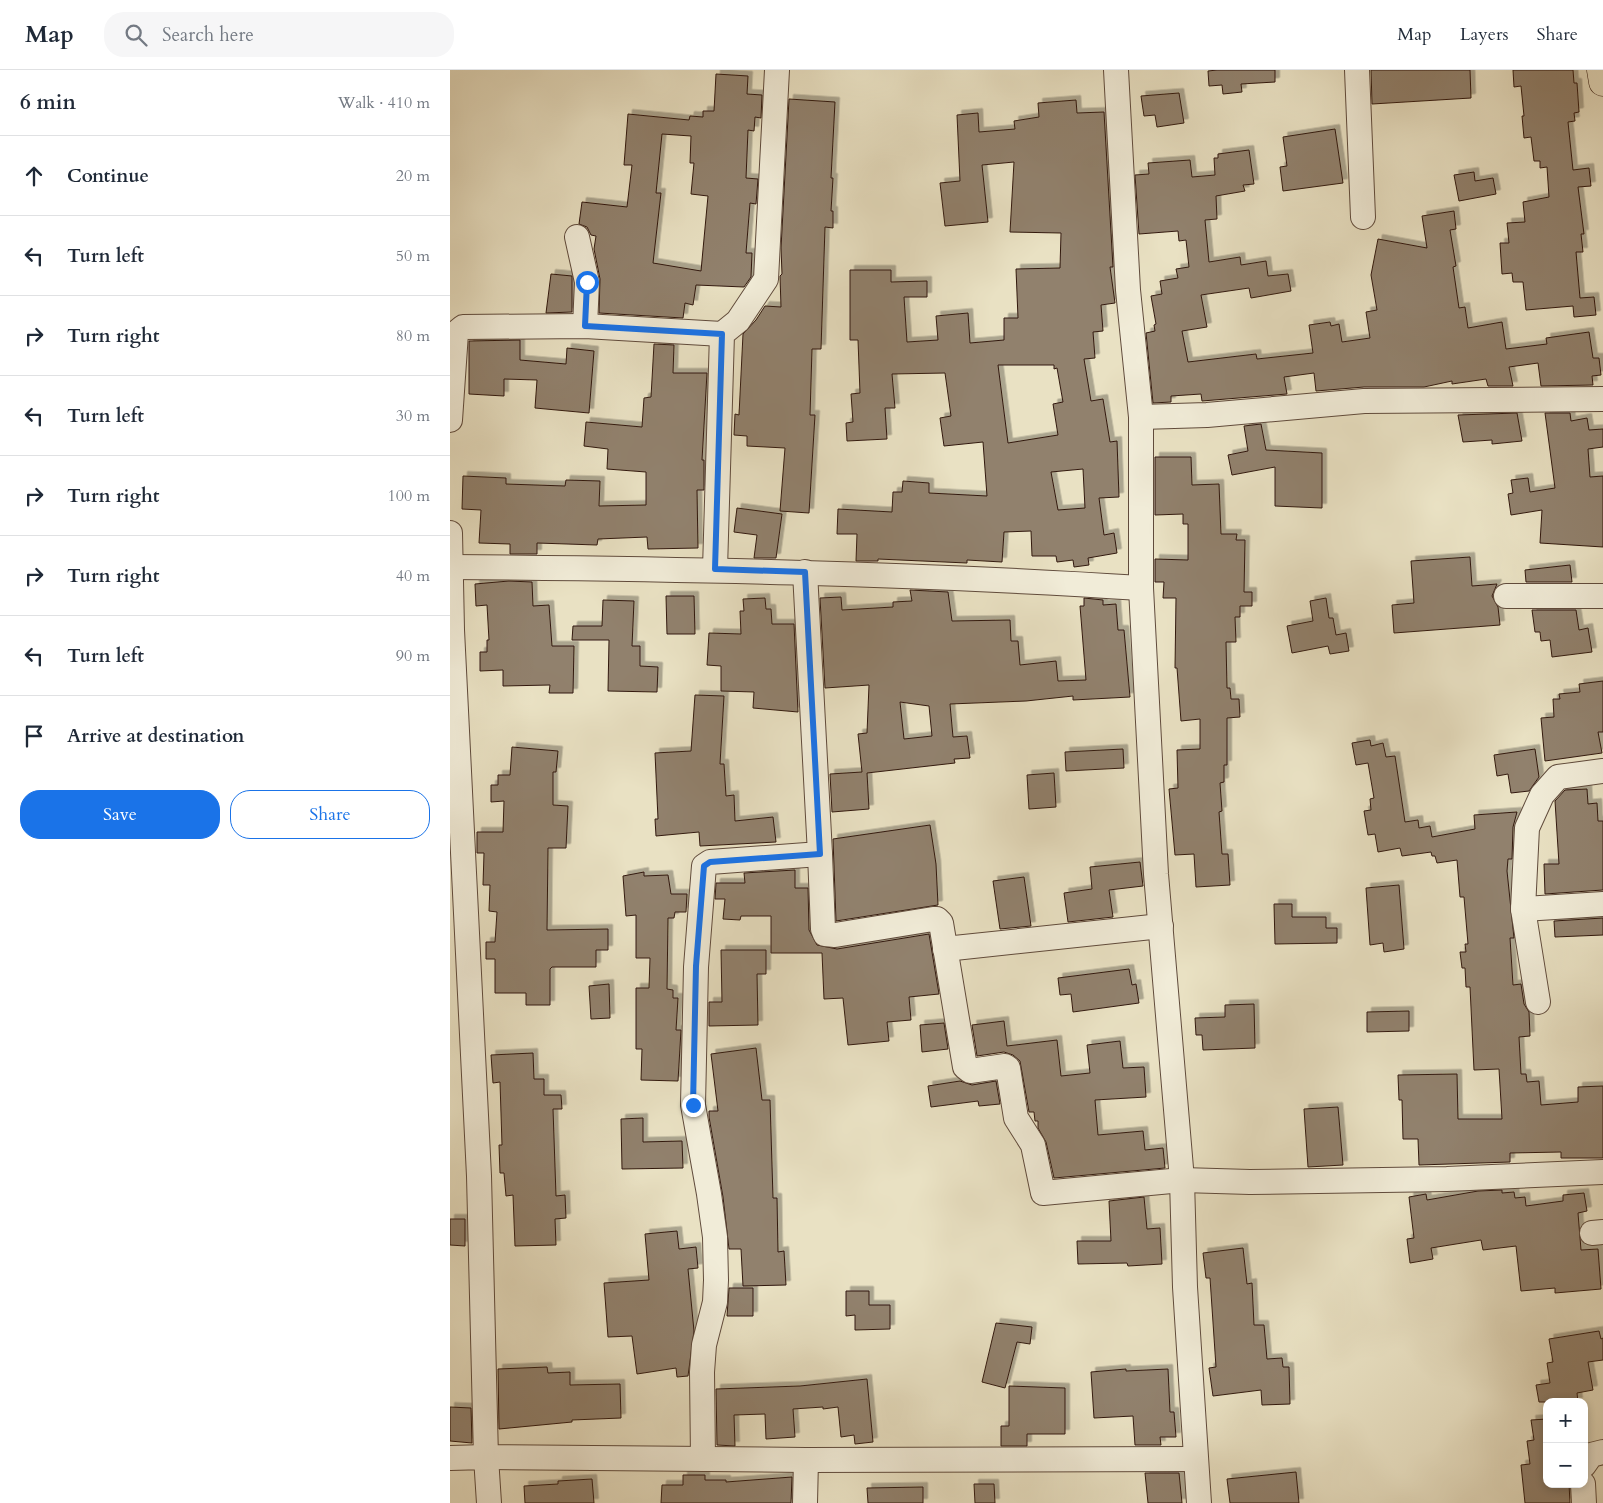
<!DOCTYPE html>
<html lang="en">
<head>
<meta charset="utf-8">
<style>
	:root { --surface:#fff; --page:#f6f6f7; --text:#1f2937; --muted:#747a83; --line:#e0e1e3; --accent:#1a73e8 }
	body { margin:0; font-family:Cardo,serif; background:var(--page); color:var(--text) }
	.controls { position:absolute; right:15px; bottom:15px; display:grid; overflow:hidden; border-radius:10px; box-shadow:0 2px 8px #0003 }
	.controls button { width:45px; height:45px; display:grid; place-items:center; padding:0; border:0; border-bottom:1px solid var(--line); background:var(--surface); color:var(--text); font:25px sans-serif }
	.stop { position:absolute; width:15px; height:15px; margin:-11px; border:4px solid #1a73e8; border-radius:50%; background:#fff }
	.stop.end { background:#1a73e8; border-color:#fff; box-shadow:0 1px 5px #0008 }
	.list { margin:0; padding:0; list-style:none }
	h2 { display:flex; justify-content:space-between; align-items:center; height:65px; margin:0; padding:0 20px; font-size:21px }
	h2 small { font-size:16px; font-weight:400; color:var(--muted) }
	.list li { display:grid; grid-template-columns:32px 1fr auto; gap:15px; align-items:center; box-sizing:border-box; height:80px; padding:0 20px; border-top:1px solid var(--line) }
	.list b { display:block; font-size:19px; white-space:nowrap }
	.list em { font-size:16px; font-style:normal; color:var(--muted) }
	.actions { display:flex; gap:10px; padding:15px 20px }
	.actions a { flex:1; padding:11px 0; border:1px solid var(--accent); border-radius:20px; text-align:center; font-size:18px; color:var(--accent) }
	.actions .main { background:var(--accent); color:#fff }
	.icon { flex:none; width:28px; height:28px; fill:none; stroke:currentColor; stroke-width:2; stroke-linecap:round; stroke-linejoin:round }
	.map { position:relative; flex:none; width:1153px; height:1433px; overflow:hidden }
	header { display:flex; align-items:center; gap:30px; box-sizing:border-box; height:70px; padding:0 25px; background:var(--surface); border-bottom:1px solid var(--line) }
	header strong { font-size:24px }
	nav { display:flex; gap:28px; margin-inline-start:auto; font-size:18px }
	.search { width:350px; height:45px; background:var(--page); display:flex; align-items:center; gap:12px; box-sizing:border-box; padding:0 18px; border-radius:20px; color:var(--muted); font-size:19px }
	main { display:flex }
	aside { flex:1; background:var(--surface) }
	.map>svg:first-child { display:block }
</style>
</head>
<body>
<header>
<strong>Map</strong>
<div class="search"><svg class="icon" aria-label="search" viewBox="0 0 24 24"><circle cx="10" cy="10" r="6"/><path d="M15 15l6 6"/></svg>Search here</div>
<nav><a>Map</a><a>Layers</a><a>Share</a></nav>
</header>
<main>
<aside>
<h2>6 min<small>Walk · 410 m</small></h2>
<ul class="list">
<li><svg class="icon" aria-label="ahead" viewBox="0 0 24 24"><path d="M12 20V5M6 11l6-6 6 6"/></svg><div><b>Continue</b></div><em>20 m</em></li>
<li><svg class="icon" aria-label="left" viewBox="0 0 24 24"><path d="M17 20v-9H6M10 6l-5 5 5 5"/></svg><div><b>Turn left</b></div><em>50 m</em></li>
<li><svg class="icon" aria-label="right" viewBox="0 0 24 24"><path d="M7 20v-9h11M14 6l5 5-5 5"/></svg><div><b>Turn right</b></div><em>80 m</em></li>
<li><svg class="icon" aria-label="left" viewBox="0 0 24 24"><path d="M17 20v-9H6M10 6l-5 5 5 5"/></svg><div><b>Turn left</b></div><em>30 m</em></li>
<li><svg class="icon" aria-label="right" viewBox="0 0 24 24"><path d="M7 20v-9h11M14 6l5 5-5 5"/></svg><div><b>Turn right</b></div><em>100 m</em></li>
<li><svg class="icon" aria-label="right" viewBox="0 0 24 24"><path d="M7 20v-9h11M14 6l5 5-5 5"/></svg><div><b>Turn right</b></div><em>40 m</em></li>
<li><svg class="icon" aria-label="left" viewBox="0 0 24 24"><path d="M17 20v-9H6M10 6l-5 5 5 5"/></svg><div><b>Turn left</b></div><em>90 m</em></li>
<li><svg class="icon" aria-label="arrive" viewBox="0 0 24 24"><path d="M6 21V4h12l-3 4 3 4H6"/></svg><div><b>Arrive at destination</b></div></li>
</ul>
<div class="actions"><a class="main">Save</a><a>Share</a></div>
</aside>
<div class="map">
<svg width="1153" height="1433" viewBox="0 0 1153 1433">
	<defs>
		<filter id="shadow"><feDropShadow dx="4.5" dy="-4.5" stdDeviation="0" flood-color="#0004"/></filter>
	</defs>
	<rect width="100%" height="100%" fill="#e9e1c3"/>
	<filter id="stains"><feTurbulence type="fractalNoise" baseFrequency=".004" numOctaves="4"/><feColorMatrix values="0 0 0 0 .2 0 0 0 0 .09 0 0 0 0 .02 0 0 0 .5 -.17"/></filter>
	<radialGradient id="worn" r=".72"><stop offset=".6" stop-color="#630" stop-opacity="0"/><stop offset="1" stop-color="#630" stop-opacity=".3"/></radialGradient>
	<g fill="#91816d" stroke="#32190f" fill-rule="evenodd" filter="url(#shadow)">
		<polygon points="767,0 825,0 825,12 791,14 792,22 773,24 772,15 759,16 758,1"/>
		<polygon points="921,0 1020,0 1021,28 922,34"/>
		<polygon points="1063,0 1123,0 1124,13 1127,13 1129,42 1124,43 1125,51 1118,52 1123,100 1139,98 1141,116 1128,117 1134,164 1131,164 1133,182 1126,182 1130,228 1144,227 1146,245 1124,247 1123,236 1076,240 1073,212 1063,212 1062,203 1052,204 1050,173 1059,173 1057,153 1075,152 1073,132 1099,127 1097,97 1090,98 1090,91 1084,91 1081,67 1074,68 1072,46 1074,46 1071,16 1064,17"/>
		<path d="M 266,4 L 298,6 L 297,24 L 312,25 L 311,48 L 305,47 L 304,61 L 298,60 L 296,108 L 308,109 L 306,134 L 300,133 L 296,183 L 302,183 L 301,207 L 294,217 L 246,215 L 243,235 L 235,233 L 233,248 L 149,243 L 150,209 L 144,179 L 146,166 L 141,165 L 137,157 L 129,154 L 132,132 L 177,137 L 182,95 L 174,95 L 178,44 L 239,50 L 240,46 L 253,47 L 253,41 L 264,41 ZM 212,64 L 241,66 L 240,93 L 244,93 L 241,124 L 258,126 L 251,201 L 203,193 L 211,123 L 206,123 Z"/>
		<polygon points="729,23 734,53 707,57 705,45 694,46 691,26"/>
		<polygon points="339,29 385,32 381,108 383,108 381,141 383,141 383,158 375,157 371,279 362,279 360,345 365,345 359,443 330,441 335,378 297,376 297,366 284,365 285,344 289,345 293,264 306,250 315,236 331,237 330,206 332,204 331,178"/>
		<path d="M 626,30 L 627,43 L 654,42 L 663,197 L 660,197 L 665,233 L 651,235 L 653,261 L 643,262 L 645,288 L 634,289 L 641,331 L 653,329 L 660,372 L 667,371 L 669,427 L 649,428 L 654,465 L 664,463 L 667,483 L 638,488 L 639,495 L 624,497 L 623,490 L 607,492 L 606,486 L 582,486 L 581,461 L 554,462 L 552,492 L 517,490 L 517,493 L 428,489 L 428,491 L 406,491 L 407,464 L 387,464 L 388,439 L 442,442 L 443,422 L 452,422 L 453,411 L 479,413 L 479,423 L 537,426 L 533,372 L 494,376 L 490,348 L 501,346 L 495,303 L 442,304 L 445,338 L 435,338 L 437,369 L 397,371 L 396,353 L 403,352 L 401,324 L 410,323 L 408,270 L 400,270 L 400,200 L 441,200 L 441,212 L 477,211 L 477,227 L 454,227 L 457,272 L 488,270 L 486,246 L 518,243 L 520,273 L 554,270 L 554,248 L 568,248 L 566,199 L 610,198 L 611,163 L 560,162 L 564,92 L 532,95 L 538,152 L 495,156 L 490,113 L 510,111 L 507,45 L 528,43 L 529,62 L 565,59 L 564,51 L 589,47 L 588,33 ZM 548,295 L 604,295 L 604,299 L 607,298 L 613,332 L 603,334 L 608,365 L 558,373 ZM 633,399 L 635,438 L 608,440 L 601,402 Z"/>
		<polygon points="885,59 893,113 833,121 830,97 837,96 833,67"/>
		<polygon points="799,80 804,114 793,115 795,121 766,126 767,149 755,150 759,192 790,187 791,195 816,191 818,206 838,204 841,221 801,228 799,218 751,225 757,257 732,261 738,292 806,284 807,289 863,283 859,255 880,252 881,256 889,254 892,272 920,268 916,242 927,240 921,205 928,169 977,178 972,146 1004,141 1006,159 1000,160 1006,196 1003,197 1009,238 1015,237 1018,258 1052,252 1056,279 1097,274 1096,268 1139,262 1143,288 1149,288 1151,305 1142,306 1143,315 1091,316 1088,293 1059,297 1063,316 1038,316 1036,309 1002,314 1002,311 974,317 914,317 866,321 864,303 834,307 837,324 752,331 751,324 721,326 721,332 703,333 696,263 705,261 704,255 706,254 701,226 712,224 710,211 728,208 726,199 739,197 736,170 729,171 728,161 689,164 685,105 699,104 698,93 740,90 742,107 765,105 764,88 768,88 768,84"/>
		<polygon points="1024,102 1025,111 1043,108 1046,124 1009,131 1004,105"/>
		<polygon points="101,204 122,206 122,242 96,243"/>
		<polygon points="70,270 70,290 116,294 117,278 144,281 139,343 85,338 87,310 54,309 54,326 19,324 19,271"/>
		<polygon points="204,274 224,275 223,303 257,303 252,390 254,390 254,420 247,420 248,478 198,479 197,467 148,469 147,475 87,473 87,484 60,484 60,474 29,473 31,440 12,439 13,406 56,408 56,414 115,416 116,410 150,411 149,436 196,435 196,402 157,399 158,379 134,376 136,352 192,357 194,328 201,327"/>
		<polygon points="1067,343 1072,371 1042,374 1042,370 1013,372 1008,345"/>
		<polygon points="1095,343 1120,343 1121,351 1137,348 1139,360 1153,359 1153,377 1138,379 1140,407 1153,406 1153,477 1090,473 1092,440 1061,445 1058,424 1063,423 1061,410 1078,408 1080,422 1105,418"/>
		<polygon points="811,354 816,380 872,383 872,438 825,436 825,397 782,405 778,385 798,381 794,356"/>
		<polygon points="705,387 741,387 742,415 769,414 771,464 787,464 786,470 795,470 794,522 802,522 802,536 790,536 790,547 785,547 786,572 776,572 777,618 780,618 781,629 789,629 790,647 777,648 777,695 774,695 774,712 770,713 772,741 769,742 772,784 778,784 780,815 746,817 744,784 725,785 719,719 728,718 727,680 750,679 750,649 731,651 727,598 725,598 726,528 713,528 714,512 705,512 705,489 738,490 738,454 733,454 733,444 705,445"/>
		<polygon points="287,438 332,444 326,488 304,488 307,465 284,462"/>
		<polygon points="1020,487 1022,516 1047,514 1042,526 1048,537 1050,555 944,563 942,535 964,533 961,491"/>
		<polygon points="1120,495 1122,512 1076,512 1075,500"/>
		<polygon points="59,511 82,512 83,536 99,535 102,576 124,576 123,623 99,623 100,615 53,616 53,600 30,601 30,582 37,582 37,570 39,570 37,535 26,536 25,514"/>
		<path d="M 460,520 L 498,522 L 502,551 L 560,550 L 561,571 L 568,571 L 570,595 L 606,591 L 608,611 L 636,610 L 630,536 L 634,536 L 634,528 L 653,530 L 653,535 L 666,534 L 668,560 L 674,560 L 680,627 L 623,630 L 623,626 L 576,631 L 500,634 L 503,667 L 517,666 L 520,688 L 504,689 L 505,693 L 417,703 L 419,739 L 382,742 L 380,704 L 412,702 L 408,664 L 417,663 L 419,615 L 375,618 L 370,528 L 391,527 L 392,540 L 443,537 L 443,532 L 462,531 ZM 450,632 L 479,636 L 482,666 L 454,669 Z"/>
		<polygon points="216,526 244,526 245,564 217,564"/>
		<polygon points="315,528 316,539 321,539 322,554 344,554 348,642 303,638 304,622 271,621 271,596 257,595 259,563 291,564 290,541 294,541 293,529"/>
		<polygon points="876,528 879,548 883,548 886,565 896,563 899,581 880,584 878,576 842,583 837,556 863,551 860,531"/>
		<polygon points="153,530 184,531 182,576 190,576 190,596 208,597 207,622 158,621 159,570 122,570 123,556 152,556"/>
		<polygon points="1082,540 1126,540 1129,560 1138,558 1142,582 1102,587 1100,570 1091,571 1090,562 1085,562"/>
		<polygon points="1153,611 1153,662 1148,662 1152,683 1095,691 1091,648 1104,647 1103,629 1110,629 1109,624 1130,622 1129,614"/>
		<polygon points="245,625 274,626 270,694 274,694 276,726 284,725 285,751 323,747 326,772 250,776 249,762 206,766 205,749 208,749 205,683 241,681"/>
		<polygon points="920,670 921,676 933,673 936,687 945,686 955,752 968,750 969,758 980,756 982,767 1025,759 1024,745 1067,742 1063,757 1062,789 1058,789 1057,801 1064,868 1060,868 1063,915 1071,914 1074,934 1079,942 1080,966 1069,967 1071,1004 1076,1004 1077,1012 1089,1011 1091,1035 1128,1032 1128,1017 1153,1016 1153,1088 1111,1088 1111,1082 1060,1083 1060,1092 969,1095 968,1069 953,1069 952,1030 949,1030 948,1005 1007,1004 1008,1049 1052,1049 1049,999 1024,1000 1020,917 1016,917 1015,898 1012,898 1010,882 1016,882 1015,874 1018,874 1014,827 1010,827 1007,790 987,793 985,786 982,786 981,782 952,786 950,778 928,782 925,764 918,765 914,741 921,740 920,729 924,728 918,693 906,695 902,673"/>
		<polygon points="62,677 108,681 106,702 103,702 103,735 118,736 116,778 98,778 97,860 158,859 158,880 146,880 146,897 102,897 100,899 100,935 76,935 76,923 45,923 45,889 36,889 36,872 45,872 47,842 39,841 40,815 33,815 34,783 27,783 27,762 53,762 54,731 41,732 41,715 48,715 48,705 60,705"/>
		<polygon points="673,679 674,698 616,701 615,682"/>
		<polygon points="1085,679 1089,707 1079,721 1061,723 1058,704 1047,706 1044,685"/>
		<polygon points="604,703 606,737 579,739 577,705"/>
		<polygon points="1137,719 1138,734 1147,733 1148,751 1153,751 1153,820 1095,824 1094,794 1109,794 1105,731 1115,720"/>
		<polygon points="480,755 486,794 488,835 386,851 383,769"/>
		<polygon points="690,792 693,816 659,820 663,847 618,852 614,823 642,819 640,797"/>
		<polygon points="345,800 345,818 358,818 359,860 367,875 387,879 479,864 489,924 459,927 461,950 437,952 439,971 398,975 393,928 374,929 372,883 321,883 321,846 291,846 290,850 273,849 275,829 265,829 266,813 295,813 294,803"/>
		<polygon points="194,802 194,806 218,805 221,824 237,824 236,842 225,842 224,848 218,848 217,919 223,920 223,928 228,928 226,960 231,960 228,1011 191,1010 192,979 186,979 186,918 199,918 200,888 186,888 186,845 176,846 173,806"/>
		<polygon points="574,807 581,856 550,859 543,811"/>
		<polygon points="949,815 954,879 934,882 933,873 920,875 916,818"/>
		<polygon points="824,834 842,834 842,847 876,847 876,858 887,858 887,873 825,874"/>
		<polygon points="1153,848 1153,865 1105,867 1104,851"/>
		<polygon points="271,880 316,880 316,904 307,904 308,955 259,956 259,932 272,932"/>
		<polygon points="679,899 682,915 686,914 689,933 623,942 621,924 610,925 608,908"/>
		<polygon points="159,914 160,948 141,949 139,916"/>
		<polygon points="804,934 805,978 753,980 752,965 746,965 745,948 775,947 775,935"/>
		<polygon points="959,941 959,961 917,962 917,942"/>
		<polygon points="554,951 557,976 607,970 611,1006 640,1003 637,975 670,971 673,998 694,997 696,1027 645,1030 648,1065 693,1061 695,1080 713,1078 715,1098 604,1108 596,1072 588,1058 588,1051 585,1051 584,1042 579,1042 570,991 563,985 554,982 527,986 522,955"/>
		<polygon points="494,953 498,979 472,982 470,955"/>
		<polygon points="306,978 312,1030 320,1030 323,1128 327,1128 328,1182 334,1181 336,1215 293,1216 291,1179 279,1179 273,1127 259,1047 259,1041 268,1041 261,984"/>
		<polygon points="83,983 84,1009 94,1009 94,1025 111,1025 112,1039 103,1039 106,1126 115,1125 116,1148 105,1149 106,1175 65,1176 63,1125 56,1126 54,1103 50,1103 49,1075 52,1075 50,1012 43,1013 41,985"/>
		<polygon points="510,1011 522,1015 546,1011 550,1034 529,1036 528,1031 481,1037 478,1016"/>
		<polygon points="888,1037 893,1095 858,1097 854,1039"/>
		<polygon points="193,1048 193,1072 232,1071 233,1098 172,1099 171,1049"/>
		<polygon points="1052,1120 1052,1123 1064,1122 1065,1128 1075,1127 1076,1136 1113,1131 1113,1125 1134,1123 1137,1141 1128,1143 1131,1180 1148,1179 1151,1219 1105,1223 1105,1218 1071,1221 1066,1176 1033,1180 1031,1170 981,1178 983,1189 960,1193 957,1169 964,1168 959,1127 976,1124 977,1130 1028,1121"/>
		<polygon points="694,1127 697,1159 710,1158 712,1194 678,1196 677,1193 628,1194 627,1171 661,1171 659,1131"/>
		<polygon points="0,1149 15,1149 15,1176 0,1175"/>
		<polygon points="227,1161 229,1179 246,1177 248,1198 238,1199 244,1261 238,1306 227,1307 226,1298 187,1304 182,1266 158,1267 154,1213 199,1210 195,1164"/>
		<polygon points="793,1178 797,1214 802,1213 804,1255 814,1255 817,1289 832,1288 833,1297 839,1297 840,1334 812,1335 811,1320 763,1326 759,1298 766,1297 760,1208 756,1208 753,1183"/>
		<polygon points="279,1218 303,1218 303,1246 277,1246"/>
		<polygon points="396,1221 419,1221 419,1235 440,1235 440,1259 405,1260 405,1245 396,1246"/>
		<polygon points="546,1253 582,1257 580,1274 567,1272 555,1318 532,1312"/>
		<polygon points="1149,1261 1151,1269 1153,1268 1153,1290 1138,1292 1143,1320 1127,1323 1128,1332 1089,1332 1086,1315 1100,1313 1097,1293 1103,1292 1099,1269"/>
		<polygon points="97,1297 98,1303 120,1302 120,1315 170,1314 171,1348 122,1350 122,1352 49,1359 48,1299"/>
		<polygon points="676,1299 676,1301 718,1299 720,1342 724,1342 726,1367 710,1367 711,1375 685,1375 683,1346 644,1348 641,1302"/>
		<polygon points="417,1309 423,1372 405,1374 404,1365 391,1367 388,1337 373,1339 373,1337 343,1339 345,1367 316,1369 315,1344 284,1345 285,1376 267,1375 266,1319 350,1316"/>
		<polygon points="559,1316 615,1318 615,1364 577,1364 577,1376 551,1376 551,1356 559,1356"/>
		<polygon points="0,1337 21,1338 22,1373 0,1371"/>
		<polygon points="1097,1349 1097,1414 1119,1414 1120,1433 1075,1433 1071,1395 1080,1394 1077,1371 1084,1370 1081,1350"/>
		<polygon points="846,1402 849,1433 780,1433 777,1409"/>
		<polygon points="695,1403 729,1403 732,1433 698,1433"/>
		<polygon points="233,1405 255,1405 255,1410 276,1410 276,1412 342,1407 341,1433 211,1433 212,1415 233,1415"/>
		<polygon points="142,1409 144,1433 75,1433 74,1416 108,1414 108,1411"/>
		<polygon points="524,1414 544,1414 545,1433 525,1433"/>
		<polygon points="473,1417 473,1433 418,1433 417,1418"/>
	</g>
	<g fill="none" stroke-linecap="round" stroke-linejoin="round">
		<g stroke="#604b3c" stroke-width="26">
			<g id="minor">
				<polyline points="666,0 678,220 691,347 691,518 706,804 732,1110 735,1217 749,1433"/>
				<polyline points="907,0 913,147"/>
				<polyline points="127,167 137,212 135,256"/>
				<polyline points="691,347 757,345 914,331 1153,329"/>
				<polyline points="0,350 6,263 13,257 135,256 272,264"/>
				<polyline points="0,463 2,560 29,1106 36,1387 356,1390 745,1389"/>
				<path d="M 0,497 C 231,499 460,503 691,518"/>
				<polyline points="265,499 272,264 288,251 316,209 327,0"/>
				<polyline points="1056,526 1153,526"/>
				<polyline points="370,784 373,859 375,864 385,865 483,849 487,849 491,853 515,997 520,1001 555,996 558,998 566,1048 583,1075 593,1123 732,1110 800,1112 997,1109 1153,1102"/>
				<polyline points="1073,839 1153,834"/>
				<polyline points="495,879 711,856"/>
				<polyline points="1088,932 1073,839 1077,758 1092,725 1108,707 1153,701"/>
				<polyline points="1142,1163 1153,1162"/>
				<polyline points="0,1388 36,1387 39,1433"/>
				<polyline points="253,1389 252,1302 254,1275 265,1232 266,1210 265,1167 259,1124 243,1035 246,897 254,796 260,792 370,784 355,502"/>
				<polyline points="1134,1395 1141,1385 1153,1382"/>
				<polyline points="1133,1414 1134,1433"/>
				<polyline points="355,1433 356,1390"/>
			</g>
		</g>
		<g stroke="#32190f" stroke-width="29">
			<polyline id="highway" points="1151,0 1153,12"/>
		</g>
		<use href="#minor" stroke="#f1ecd8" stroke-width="24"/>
		<use href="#highway" stroke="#e9e1c3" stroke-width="28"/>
	</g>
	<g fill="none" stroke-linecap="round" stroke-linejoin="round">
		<polyline stroke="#1a73e8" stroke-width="6" points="137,212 135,256 272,264 265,499 355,502 370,784 260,792 254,796 246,896 243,1035"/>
	</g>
	<rect width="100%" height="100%" filter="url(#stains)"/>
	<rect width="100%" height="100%" fill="url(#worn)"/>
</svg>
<div class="controls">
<button>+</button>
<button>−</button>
</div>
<div class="stop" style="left:137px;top:212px"></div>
<div class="stop end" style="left:243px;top:1035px"></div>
</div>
</main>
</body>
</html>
